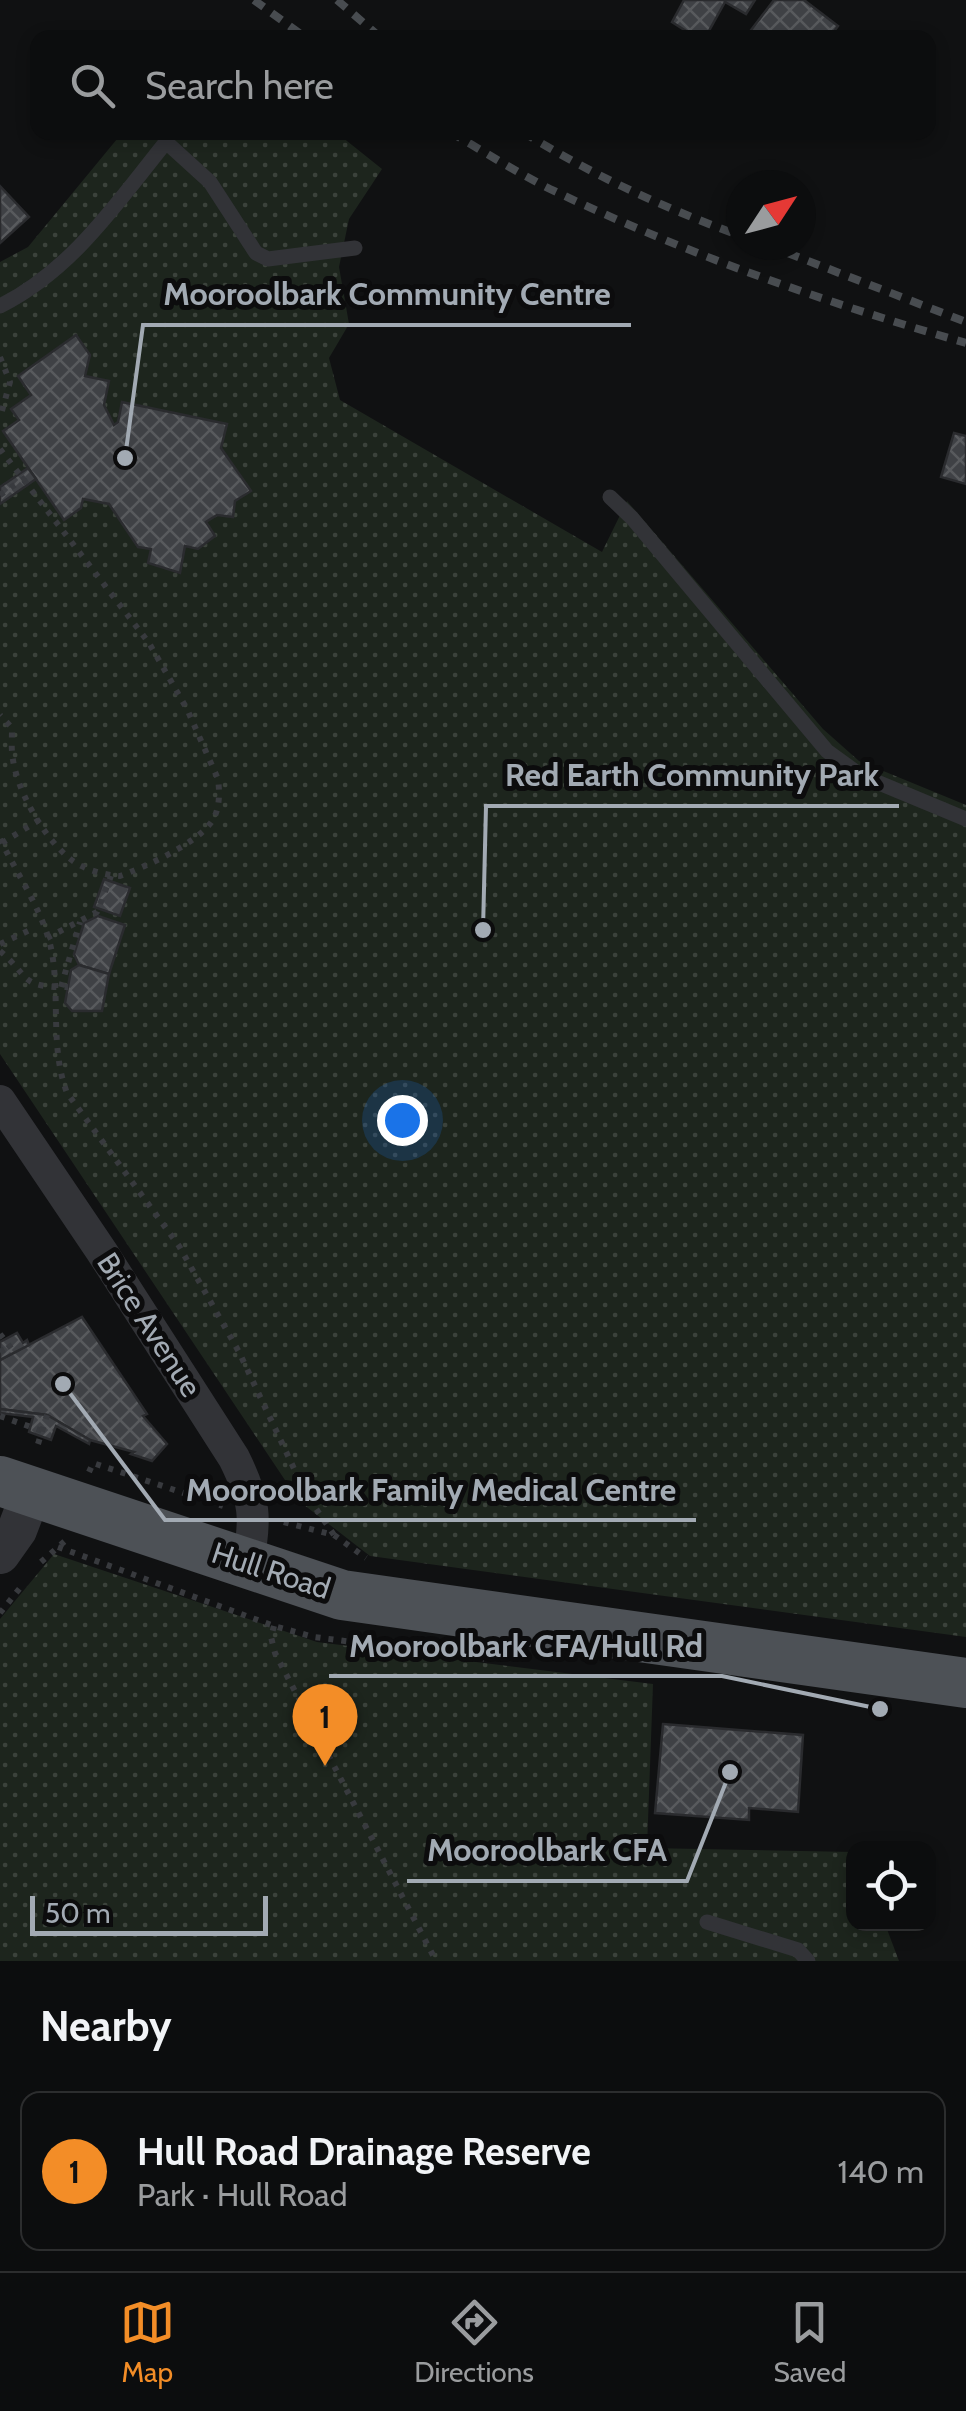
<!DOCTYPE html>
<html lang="en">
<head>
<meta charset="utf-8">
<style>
	:root { --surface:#0c0d0e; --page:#151617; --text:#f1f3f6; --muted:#9a9c9e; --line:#2c2d2e; --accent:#f38d27 }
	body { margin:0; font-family:Cabin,sans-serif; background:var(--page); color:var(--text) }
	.controls { position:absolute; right:30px; bottom:30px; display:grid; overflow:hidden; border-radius:20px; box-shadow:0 5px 15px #0003 }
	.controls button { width:90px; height:90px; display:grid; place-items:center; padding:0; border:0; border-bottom:2px solid var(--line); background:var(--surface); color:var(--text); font:50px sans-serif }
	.compass { position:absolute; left:726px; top:170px; width:90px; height:90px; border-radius:50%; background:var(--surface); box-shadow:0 5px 15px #0003; rotate:54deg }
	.scale { position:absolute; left:30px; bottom:25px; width:238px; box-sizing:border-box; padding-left:10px; border:5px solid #a2aab3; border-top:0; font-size:28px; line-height:35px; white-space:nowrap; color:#a2aab3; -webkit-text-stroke:8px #0c0c0d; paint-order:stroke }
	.you { position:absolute; left:402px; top:1120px; width:35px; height:35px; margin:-25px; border:8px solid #fff; border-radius:50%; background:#1a73e8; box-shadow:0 0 0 15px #1a73e833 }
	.badge { display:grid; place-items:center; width:65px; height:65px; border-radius:50%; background:var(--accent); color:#111; font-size:32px; font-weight:700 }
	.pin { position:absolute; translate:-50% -82px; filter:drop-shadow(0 2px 5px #0008) }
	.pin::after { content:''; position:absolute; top:52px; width:35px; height:30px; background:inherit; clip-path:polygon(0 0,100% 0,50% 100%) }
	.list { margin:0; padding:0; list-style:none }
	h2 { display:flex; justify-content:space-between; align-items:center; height:130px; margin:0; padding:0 40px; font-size:42px }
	h2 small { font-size:32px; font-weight:400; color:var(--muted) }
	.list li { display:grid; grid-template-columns:65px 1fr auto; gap:30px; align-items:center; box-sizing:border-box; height:160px; margin:0 20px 20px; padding:0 20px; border:2px solid var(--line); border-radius:20px }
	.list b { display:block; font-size:38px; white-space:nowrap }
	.list p { margin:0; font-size:32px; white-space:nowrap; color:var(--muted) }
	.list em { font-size:32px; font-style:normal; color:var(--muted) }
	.icon { flex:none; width:55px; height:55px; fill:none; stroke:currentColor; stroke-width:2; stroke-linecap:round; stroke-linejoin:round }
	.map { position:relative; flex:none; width:966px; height:1961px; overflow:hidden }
	.search { position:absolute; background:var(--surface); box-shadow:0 5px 15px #0003; left:30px; right:30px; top:30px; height:110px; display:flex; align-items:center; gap:25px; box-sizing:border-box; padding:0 35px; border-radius:20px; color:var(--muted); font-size:38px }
	.sheet { height:310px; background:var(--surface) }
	nav { display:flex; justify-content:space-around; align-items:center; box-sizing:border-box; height:140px; border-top:2px solid var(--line); background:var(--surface); font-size:28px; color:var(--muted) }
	nav a { display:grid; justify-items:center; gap:5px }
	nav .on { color:var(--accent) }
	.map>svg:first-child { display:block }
</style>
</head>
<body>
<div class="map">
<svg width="966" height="1961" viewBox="0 0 966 1961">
	<defs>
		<pattern id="park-dots" width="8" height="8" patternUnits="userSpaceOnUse" patternTransform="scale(2.5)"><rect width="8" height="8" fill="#1d251d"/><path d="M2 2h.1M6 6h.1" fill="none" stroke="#3b423b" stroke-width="1.8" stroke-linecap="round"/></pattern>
		<pattern id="building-cross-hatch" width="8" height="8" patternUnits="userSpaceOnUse" patternTransform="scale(2.5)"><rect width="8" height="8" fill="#3f4145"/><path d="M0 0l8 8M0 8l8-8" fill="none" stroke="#585a5d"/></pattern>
	</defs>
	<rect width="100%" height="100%" fill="#101112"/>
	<g fill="url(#park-dots)">
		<polygon points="122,133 337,133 382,169 349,219 339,267 349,324 329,358 340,400 602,552 627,501 823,729 859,761 966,805 966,1637 370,1556 299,1501 0,1054 0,262 28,247"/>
		<polygon points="54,1554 317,1642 653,1684 647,1848 853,1852 854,1924 885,1924 899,1961 0,1961 0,1619"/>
	</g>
	<g fill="url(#building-cross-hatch)" stroke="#2a2b2e" stroke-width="2.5">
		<polygon points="684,0 755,0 746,14 725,2 705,38 697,38 672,22"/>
		<polygon points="774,0 804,0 838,26 829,38 745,38"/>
		<polygon points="0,186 29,217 0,243"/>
		<polygon points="76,335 90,355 85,376 109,381 104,405 114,425 118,422 122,402 227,424 221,448 251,491 235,501 233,517 217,515 206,522 215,536 198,549 185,546 180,573 148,563 151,549 138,547 109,504 83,499 81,508 64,520 3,431 19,420 11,409 31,395 18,376"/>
		<polygon points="954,433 966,436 966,484 941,477"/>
		<polygon points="28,468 36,479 0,504 0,487"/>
		<polygon points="104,879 130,888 120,916 94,907"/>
		<polygon points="98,916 125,925 109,974 79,965 74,954 84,923"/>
		<polygon points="79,965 109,974 102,1011 72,1011 65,1003 71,970"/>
		<polygon points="82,1317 147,1414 143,1416 167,1444 152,1461 131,1454 134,1452 90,1440 47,1415 0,1409 0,1360"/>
		<polygon points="17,1333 23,1343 27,1340 29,1345 0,1360 0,1342"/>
		<polygon points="0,1409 47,1415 90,1440 89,1444 56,1426 51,1440 29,1432 33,1417 0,1413"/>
		<polygon points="663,1724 803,1735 798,1812 749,1808 749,1820 655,1813"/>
	</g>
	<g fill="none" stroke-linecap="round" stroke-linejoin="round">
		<g stroke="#383a3e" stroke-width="6" stroke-dasharray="5 8" stroke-linecap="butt">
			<polyline points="0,357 10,382 0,418"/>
			<path d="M 0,449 L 149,643 L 187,709 L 218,779 C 220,794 220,813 209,825 C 193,845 145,867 120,876 C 104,875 81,869 68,857 C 43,836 18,792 13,760 C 11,750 12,738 12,728 L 0,715"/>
			<polyline points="0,495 32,473"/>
			<path d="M 0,839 C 17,874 45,914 52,953 C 60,1000 50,1048 67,1093 L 179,1246 L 239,1352 L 306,1494 L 334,1535 L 283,1522"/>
			<polyline points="2,843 39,820"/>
			<polyline points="47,938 97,912 111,876"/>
			<polyline points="0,944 30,930"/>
			<path d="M 0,951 C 30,976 19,988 68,987"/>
			<polyline points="61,987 80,922"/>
			<polyline points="0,1334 14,1352"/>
			<polyline points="0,1352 10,1346"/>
			<polyline points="0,1416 42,1431"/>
			<polyline points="38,1444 47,1415"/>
			<polyline points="89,1472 93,1463 223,1506"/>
			<polyline points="334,1535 366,1558"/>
			<polyline points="58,1547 274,1626 314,1637 484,1659"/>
			<polyline points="41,1562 65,1541"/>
			<polyline points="0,1613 24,1583"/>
			<polyline points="274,1626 271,1637 275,1653 436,1961"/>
		</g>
		<g stroke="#323337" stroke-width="15">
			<path d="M 0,306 C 72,270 116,204 166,142 L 210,182 L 256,253 L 268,259 L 355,248"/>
			<polyline points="610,497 632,518 827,751 860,775 966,819"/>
			<polyline points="707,1922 798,1950 808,1961"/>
		</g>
		<path stroke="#323337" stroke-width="32" d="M 0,1101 L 102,1252 L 234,1458 C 255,1500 257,1519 247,1565"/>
		<polyline stroke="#323337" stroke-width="40" points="0,1554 17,1530 32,1491"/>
		<polyline stroke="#4d5156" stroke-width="50" points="0,1481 342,1595 966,1683"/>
		<g stroke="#484c50" stroke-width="8" stroke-dasharray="12 10" stroke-linecap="butt">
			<polyline points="254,0 306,38"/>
			<polyline points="337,0 381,38"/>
			<path d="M 450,132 C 483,151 516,172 550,189 C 684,253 823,302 966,343"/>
			<path d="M 523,132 C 592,175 664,208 741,236"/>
			<polyline points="767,245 966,322"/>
		</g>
	</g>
	<g text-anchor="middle" stroke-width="10" stroke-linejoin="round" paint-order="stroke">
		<g font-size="30" fill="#a2aab3" stroke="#0c0c0d">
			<text transform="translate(149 1325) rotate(57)" y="10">Brice Avenue</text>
			<text transform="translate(271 1571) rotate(18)" y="10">Hull Road</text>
		</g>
	</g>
	<path fill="none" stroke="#a2aab3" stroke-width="4" d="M125 458L143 325H631M483 930L486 806H899M63 1384L165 1520H696M880 1709L722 1676H329M730 1772L687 1881H407"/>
	<g fill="#a2aab3" stroke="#0c0c0d" stroke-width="4">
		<circle cx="125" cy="458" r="10"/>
		<circle cx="483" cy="930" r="10"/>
		<circle cx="63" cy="1384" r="10"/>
		<circle cx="880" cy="1709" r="10"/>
		<circle cx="730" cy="1772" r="10"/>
	</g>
	<g font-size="32" text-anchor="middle" font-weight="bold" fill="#a2aab3" stroke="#0c0c0d" stroke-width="10" stroke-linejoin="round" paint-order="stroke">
		<text x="387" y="305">Mooroolbark Community Centre</text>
		<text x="692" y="786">Red Earth Community Park</text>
		<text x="431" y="1501">Mooroolbark Family Medical Centre</text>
		<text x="526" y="1657">Mooroolbark CFA/Hull Rd</text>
		<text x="547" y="1861">Mooroolbark CFA</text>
	</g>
</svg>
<div class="controls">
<button><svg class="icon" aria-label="locate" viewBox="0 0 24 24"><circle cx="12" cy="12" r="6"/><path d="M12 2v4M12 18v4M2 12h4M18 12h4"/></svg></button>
</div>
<svg class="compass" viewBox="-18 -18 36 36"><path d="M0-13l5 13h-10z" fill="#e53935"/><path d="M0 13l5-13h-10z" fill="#9a9c9e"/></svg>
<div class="scale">50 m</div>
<div class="you"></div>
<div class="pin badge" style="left:325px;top:1766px">1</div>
<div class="search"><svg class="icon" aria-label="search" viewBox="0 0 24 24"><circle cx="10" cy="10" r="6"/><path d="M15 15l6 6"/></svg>Search here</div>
</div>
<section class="sheet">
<h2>Nearby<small></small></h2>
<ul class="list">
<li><span class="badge">1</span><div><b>Hull Road Drainage Reserve</b><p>Park · Hull Road</p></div><em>140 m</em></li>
</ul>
</section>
<nav>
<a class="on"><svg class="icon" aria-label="map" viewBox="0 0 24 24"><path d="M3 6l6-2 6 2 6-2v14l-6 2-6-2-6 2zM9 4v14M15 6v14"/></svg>Map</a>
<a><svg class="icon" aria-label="directions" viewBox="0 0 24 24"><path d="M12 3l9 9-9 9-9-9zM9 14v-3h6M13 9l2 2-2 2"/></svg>Directions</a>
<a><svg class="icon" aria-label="saved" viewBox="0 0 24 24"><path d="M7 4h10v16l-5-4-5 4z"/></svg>Saved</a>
</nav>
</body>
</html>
